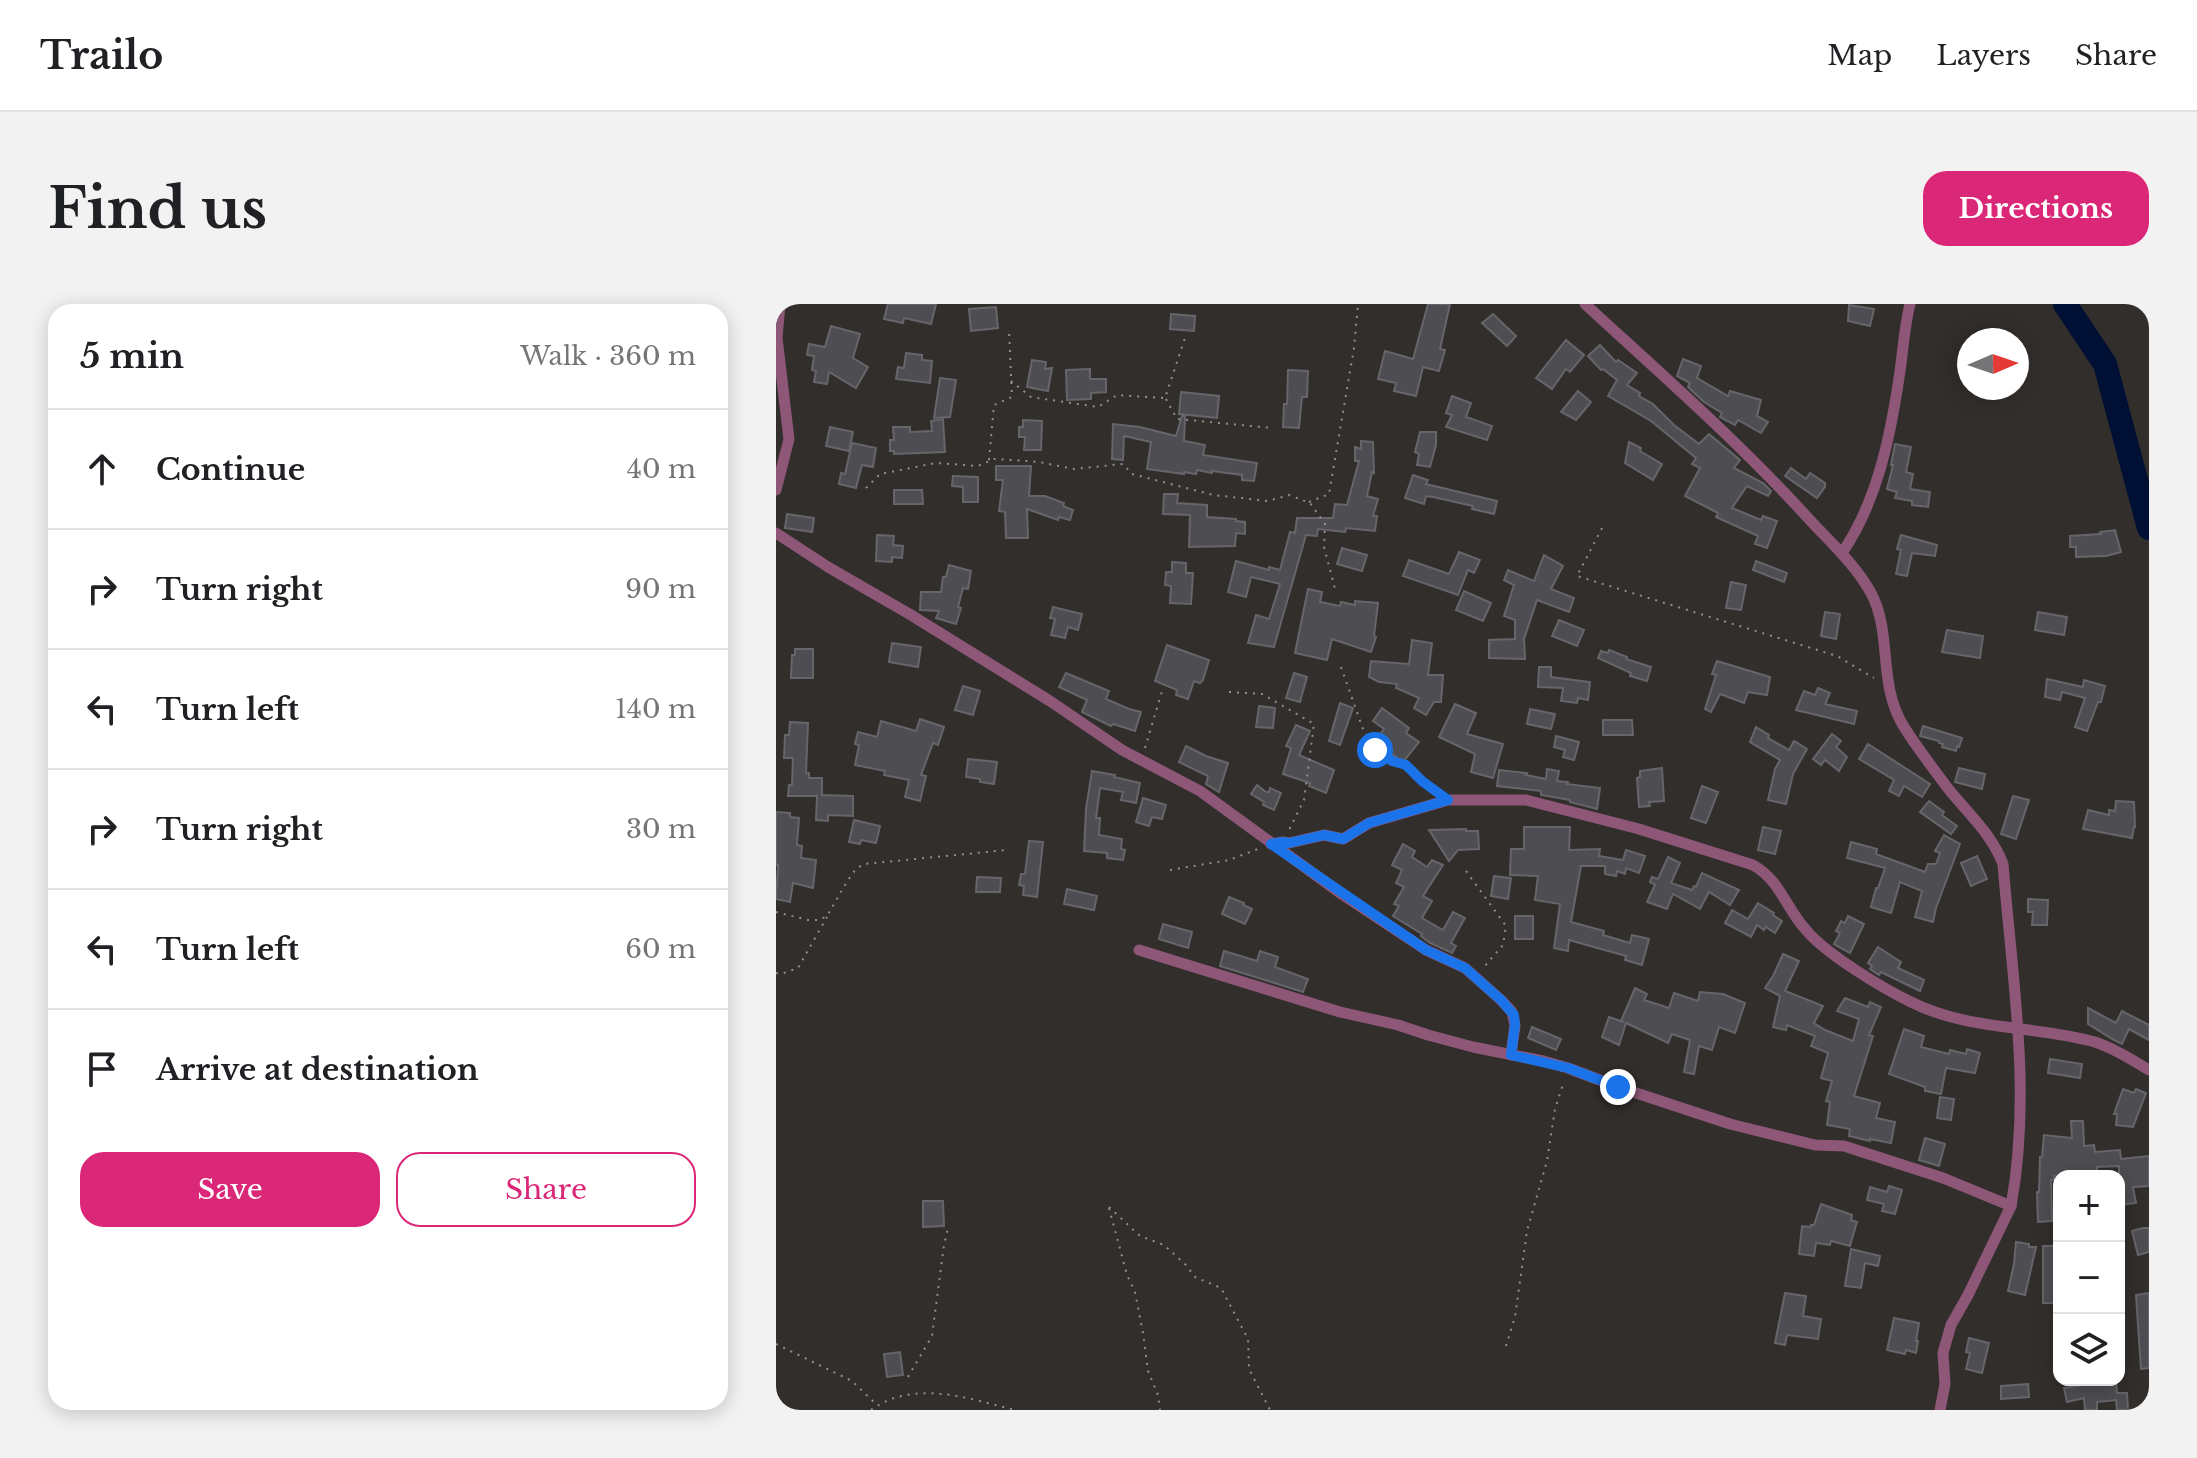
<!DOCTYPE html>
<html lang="en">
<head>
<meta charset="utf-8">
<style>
	:root { --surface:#fff; --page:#f2f2f2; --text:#202124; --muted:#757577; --line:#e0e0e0; --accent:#db2777 }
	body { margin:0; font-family:"Libre Baskerville",serif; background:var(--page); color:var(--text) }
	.controls { position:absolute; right:24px; bottom:24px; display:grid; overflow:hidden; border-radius:16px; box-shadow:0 4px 20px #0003 }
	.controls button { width:72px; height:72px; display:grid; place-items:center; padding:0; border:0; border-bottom:2px solid var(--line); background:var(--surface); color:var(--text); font:40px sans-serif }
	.compass { position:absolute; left:1181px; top:24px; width:72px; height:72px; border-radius:50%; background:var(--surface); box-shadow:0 4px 20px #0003; rotate:88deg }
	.stop { position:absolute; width:24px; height:24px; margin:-18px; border:6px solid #1a73e8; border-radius:50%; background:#fff }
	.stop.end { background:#1a73e8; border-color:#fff; box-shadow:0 2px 8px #0008 }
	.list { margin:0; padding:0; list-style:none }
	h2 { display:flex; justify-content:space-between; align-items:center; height:104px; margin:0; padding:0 32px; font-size:34px }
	h2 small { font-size:26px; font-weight:400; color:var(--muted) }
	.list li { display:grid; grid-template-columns:52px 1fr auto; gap:24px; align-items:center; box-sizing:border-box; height:120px; padding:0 32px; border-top:2px solid var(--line) }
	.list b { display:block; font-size:30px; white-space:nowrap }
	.list em { font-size:26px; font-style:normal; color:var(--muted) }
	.actions { display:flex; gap:16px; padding:24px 32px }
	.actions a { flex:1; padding:18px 0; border:2px solid var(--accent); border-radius:24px; text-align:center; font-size:28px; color:var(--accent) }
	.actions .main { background:var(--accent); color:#fff }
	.icon { flex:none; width:44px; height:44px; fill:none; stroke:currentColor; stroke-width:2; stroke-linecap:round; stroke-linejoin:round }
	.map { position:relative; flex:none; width:1373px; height:1106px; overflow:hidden; border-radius:24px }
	header { display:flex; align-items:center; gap:48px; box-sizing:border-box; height:112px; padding:0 40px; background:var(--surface); border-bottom:2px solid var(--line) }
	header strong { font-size:38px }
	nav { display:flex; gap:44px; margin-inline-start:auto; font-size:28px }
	.intro { display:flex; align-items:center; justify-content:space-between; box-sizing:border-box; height:192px; padding:0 48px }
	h1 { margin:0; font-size:56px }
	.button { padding:20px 36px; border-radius:24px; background:var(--accent); color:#fff; font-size:28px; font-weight:700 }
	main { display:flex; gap:48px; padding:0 48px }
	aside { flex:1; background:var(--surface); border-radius:24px; box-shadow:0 4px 20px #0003 }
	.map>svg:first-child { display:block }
</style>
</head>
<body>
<header>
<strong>Trailo</strong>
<nav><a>Map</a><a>Layers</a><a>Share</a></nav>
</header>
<div class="intro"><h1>Find us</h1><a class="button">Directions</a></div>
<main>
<aside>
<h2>5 min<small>Walk · 360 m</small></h2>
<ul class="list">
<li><svg class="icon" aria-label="ahead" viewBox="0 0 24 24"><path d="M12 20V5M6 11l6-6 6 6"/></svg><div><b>Continue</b></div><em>40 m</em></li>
<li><svg class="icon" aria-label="right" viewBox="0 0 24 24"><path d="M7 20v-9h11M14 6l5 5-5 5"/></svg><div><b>Turn right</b></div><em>90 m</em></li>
<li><svg class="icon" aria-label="left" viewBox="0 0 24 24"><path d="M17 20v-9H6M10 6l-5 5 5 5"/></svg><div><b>Turn left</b></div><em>140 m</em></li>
<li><svg class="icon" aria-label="right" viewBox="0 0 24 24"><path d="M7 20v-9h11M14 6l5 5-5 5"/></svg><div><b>Turn right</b></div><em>30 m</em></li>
<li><svg class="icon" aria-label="left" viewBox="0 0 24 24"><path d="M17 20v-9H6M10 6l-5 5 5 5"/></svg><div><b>Turn left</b></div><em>60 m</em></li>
<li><svg class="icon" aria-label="arrive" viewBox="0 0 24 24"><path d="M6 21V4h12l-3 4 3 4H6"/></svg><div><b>Arrive at destination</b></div></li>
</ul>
<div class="actions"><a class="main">Save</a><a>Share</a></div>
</aside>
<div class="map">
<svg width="1373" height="1106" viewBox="0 0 1373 1106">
	<rect width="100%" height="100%" fill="#322e2c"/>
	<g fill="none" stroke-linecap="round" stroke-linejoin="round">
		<polyline stroke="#001034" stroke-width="24" points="1289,0 1329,60 1373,224"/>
	</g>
	<g fill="#4e4e52" stroke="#65656a" stroke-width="2">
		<polygon points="112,0 160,0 155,20 128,14 127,19 108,15"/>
		<polygon points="652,0 674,0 664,45 669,46 663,67 647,63 640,92 618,87 620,79 602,75 609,47 637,55"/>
		<polygon points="1073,1 1098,5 1094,22 1072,17"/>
		<polygon points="220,3 222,24 195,27 193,5"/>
		<polygon points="395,10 419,12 418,27 394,25"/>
		<polygon points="717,10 740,32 731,42 706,19"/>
		<polygon points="55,22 84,30 77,54 92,63 80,84 53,68 51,80 38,78 40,67 36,66 38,52 31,51 33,40 49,43"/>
		<polygon points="790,36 808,51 794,68 790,65 776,85 760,74"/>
		<polygon points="824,41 840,58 842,56 861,69 851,81 864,89 863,92 877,100 898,121 923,140 933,130 964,156 958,164 987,179 995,187 992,192 971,182 956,204 985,216 987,212 1001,217 991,244 979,240 982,232 940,213 942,209 909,192 924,164 916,160 920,154 875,117 832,92 841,76 827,65 825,66 812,52"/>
		<polygon points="130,49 146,51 146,56 156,57 154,79 120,75 122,63 128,64"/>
		<polygon points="907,55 925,62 921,74 952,92 954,87 985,96 981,112 992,118 985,129 962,116 959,121 944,113 946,109 928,98 912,83 914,79 901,72"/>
		<polygon points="256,56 270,58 269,65 276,64 272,87 251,83"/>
		<polygon points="314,65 314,75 330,75 330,88 315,89 315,95 291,96 290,66"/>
		<polygon points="512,66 532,67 531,93 526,93 523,124 507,123 508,100 511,100"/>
		<polygon points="164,74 180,76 174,113 158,114"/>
		<polygon points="802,87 815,98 800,116 785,108"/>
		<polygon points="405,88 443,92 441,114 403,110"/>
		<polygon points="676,92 695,99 690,113 716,122 711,136 670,123 676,111 670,109"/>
		<polygon points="406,112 409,112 408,137 429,141 427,151 481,159 478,177 466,176 466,171 436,167 436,169 421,166 420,170 408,168 408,170 371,165 375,138 348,132 347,156 336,155 337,120 364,123 400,132"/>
		<polygon points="167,115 169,148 118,150 118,147 114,147 114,136 118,136 117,123 134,123 134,128 156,127 155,117"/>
		<polygon points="247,116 266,117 265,146 248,146 249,133 243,133 243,123 247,123"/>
		<polygon points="54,123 77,128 73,147 50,142"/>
		<polygon points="644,128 660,128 660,141 654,163 641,161 643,150 639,148"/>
		<polygon points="585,137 597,138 598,169 596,168 591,192 602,195 597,212 601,212 599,227 570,224 569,228 542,225 541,232 530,231 498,343 472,339 480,311 493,315 504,280 475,273 470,293 452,288 460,257 493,266 493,263 504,266 514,228 519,229 521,214 557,214 559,200 571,201 583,157 579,157 579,143 585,145"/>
		<polygon points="853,138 865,144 864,147 886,160 877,176 849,159"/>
		<polygon points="76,139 100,144 97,163 86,161 80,184 63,180 65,169 69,170"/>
		<polygon points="1119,140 1135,143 1130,168 1137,170 1134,185 1154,188 1152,203 1136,201 1136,197 1119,194 1121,188 1111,185 1117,161 1115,161"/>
		<polygon points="220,162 255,162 253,192 269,192 288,199 287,202 297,206 294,216 283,213 282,216 251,205 252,234 230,234 229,208 223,207 227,176 220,176"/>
		<polygon points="1015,164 1030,175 1034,169 1049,179 1049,183 1041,194 1009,172"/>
		<polygon points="637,171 652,176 650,180 721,197 718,210 696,205 697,202 657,193 650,192 648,200 629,194"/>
		<polygon points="177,172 202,173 202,198 187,198 187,183 176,182"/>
		<polygon points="118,186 146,186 147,200 118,200"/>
		<polygon points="388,190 402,190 401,199 431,201 431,213 460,215 460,217 469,218 469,230 460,229 459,242 413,243 414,211 387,210"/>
		<polygon points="11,210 38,214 36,228 9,224"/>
		<polygon points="1339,226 1345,248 1330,252 1300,253 1300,243 1294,243 1294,232 1325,230 1324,228"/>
		<polygon points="101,231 118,232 117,241 127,242 126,254 116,253 116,258 100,257"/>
		<polygon points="1125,231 1161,241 1159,252 1136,249 1131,272 1120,270 1125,246 1121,245"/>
		<polygon points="566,244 591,251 586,267 561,260"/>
		<polygon points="683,248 704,256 698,269 692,266 682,291 627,272 633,256 673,270"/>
		<polygon points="768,251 787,262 775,285 798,294 793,308 761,296 748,335 749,355 713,354 713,336 739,335 739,316 728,312 738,281 728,276 732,266 758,277"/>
		<polygon points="980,257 1011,269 1008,278 977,266"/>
		<polygon points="396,258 410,259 410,269 417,269 415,300 394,299 395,282 389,281 390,268 396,268"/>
		<polygon points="173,261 195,267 192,285 187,284 182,303 185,304 180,320 160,314 163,307 144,306 145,288 165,288 167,273 170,273"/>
		<polygon points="955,278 970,281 965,306 950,304"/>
		<polygon points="532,285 546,288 544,298 564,302 565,298 579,301 579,297 602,299 598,332 600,333 595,348 556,335 551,356 519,349"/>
		<polygon points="688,287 715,299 707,317 680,306"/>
		<polygon points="277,303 306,310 302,326 292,323 289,334 275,331 279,315 274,314"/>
		<polygon points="1049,308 1064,310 1060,335 1045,332"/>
		<polygon points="1262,308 1291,313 1288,331 1259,326"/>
		<polygon points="783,316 808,326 801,342 776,332"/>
		<polygon points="1171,326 1207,332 1204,354 1166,348"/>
		<polygon points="636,336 656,339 652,371 667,371 665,398 658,398 650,411 638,404 643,394 620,384 621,380 603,378 593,373 595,357 633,360"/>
		<polygon points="116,339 145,343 142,363 113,358"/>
		<polygon points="391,341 433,356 427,376 424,379 418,377 412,395 400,391 401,386 379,377"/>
		<polygon points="19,345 37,345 37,374 15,374 16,351 19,351"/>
		<polygon points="833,346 851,353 850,355 875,363 871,377 854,372 855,369 822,354 825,347 832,349"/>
		<polygon points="941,357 994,373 991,391 972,388 968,399 944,390 935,408 929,405 940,371 936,370"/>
		<polygon points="763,363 775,363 775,373 814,378 812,396 802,394 801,399 785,397 787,384 762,383"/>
		<polygon points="290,369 333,387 330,395 353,405 365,408 359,427 337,420 335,422 306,408 311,396 283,383"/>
		<polygon points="518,369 531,373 524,398 510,394"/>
		<polygon points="1271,375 1307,383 1308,376 1329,382 1325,398 1322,398 1311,427 1299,423 1309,394 1286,388 1284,396 1269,393"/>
		<polygon points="187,382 204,387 197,411 179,406"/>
		<polygon points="1042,384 1054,389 1049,400 1081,407 1078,420 1020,406 1028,387 1039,391"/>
		<polygon points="564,399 577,404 564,441 553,437"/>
		<polygon points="679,400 700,409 691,430 727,440 717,474 695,468 699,450 663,433"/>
		<polygon points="483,402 499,404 497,424 480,423"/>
		<polygon points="606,404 633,424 630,429 643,438 627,458 599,437 608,425 597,417"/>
		<polygon points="754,405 779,410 775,425 751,420"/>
		<polygon points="144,415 168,423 162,441 157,439 145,471 150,472 144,497 129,493 133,476 108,471 109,467 79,461 83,441 79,440 82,428 101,433 105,417 140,427"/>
		<polygon points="827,416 856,416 857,431 827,431"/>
		<polygon points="14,418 32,419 30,469 33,469 33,474 46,474 46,491 77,492 77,512 52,511 52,517 40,516 41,492 12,492 13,481 16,481 17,454 8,454 9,431 13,431"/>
		<polygon points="520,421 534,427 523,451 558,466 550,489 533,482 534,479 507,470 515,444 510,442"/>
		<polygon points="1147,422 1186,434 1183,443 1181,442 1180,447 1166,443 1167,440 1163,439 1163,437 1144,432"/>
		<polygon points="980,423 993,431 992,434 1013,446 1018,437 1031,445 1017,470 1010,500 992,496 999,465 1004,456 974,438"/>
		<polygon points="1056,430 1065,437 1060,443 1071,453 1063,467 1049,456 1045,461 1037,455"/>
		<polygon points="780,432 803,438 798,456 787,453 789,446 778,443"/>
		<polygon points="1092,440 1154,480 1146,493 1128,482 1123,492 1113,487 1118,476 1083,455"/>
		<polygon points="410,442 430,452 452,459 443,488 430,480 432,472 403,458"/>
		<polygon points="192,455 221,458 218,480 204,478 204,475 190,473"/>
		<polygon points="886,464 888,497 873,498 874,502 863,503 861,474 864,473 864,467"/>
		<polygon points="1183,464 1209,470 1206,485 1179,478"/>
		<polygon points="771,465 783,467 781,477 792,478 791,480 824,484 821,505 794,498 794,496 765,491 765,487 721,482 723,466 751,469 750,471 770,475"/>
		<polygon points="316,467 339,471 338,473 364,479 360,499 345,496 347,488 324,484 320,514 324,514 323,531 346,535 345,545 349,546 347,556 331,554 331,549 308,547 310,505"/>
		<polygon points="481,481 490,488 493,488 494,484 505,489 498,506 487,501 488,498 475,490"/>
		<polygon points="926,482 942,488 930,519 915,514"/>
		<polygon points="1237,492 1253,496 1240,535 1225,530"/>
		<polygon points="367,494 390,501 386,515 376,513 373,522 360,518"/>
		<polygon points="1153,497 1168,508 1166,511 1181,522 1175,530 1144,508"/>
		<polygon points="1340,497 1358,498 1359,523 1358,523 1356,534 1307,525 1312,506 1333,511 1333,506 1339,507"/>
		<polygon points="0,508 14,509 14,513 23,514 21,541 26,542 25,554 40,556 37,584 17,579 14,598 0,595 2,561 0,561"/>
		<polygon points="78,516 104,522 100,539 85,536 84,540 73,538"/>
		<polygon points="748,523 794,523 793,546 824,545 823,552 847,556 850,546 869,552 863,569 850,564 849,570 841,567 840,572 829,570 829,562 805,562 795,618 828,627 827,631 854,639 856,631 873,635 866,661 849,656 850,652 793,636 792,647 778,644 784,600 759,596 762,572 734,571 735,545 748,545"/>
		<polygon points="987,523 1005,527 999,550 982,546"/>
		<polygon points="690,525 690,527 702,527 703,545 682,546 673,557 653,526"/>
		<polygon points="1168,531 1184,540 1160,604 1157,618 1139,613 1146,587 1124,578 1115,609 1095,603 1100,584 1102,584 1109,564 1071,554 1075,538 1101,545 1100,550 1149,568 1152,560 1160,560 1164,549 1159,547"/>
		<polygon points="253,537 267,538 261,593 247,591 248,582 243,581 245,570 249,570"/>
		<polygon points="627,540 639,547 636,553 651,563 656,556 667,561 647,592 656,597 646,614 667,626 677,608 689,614 675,639 680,642 676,649 654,639 645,632 646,630 617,612 623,602 618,600 628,583 620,579 626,566 616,561"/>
		<polygon points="1201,552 1211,575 1195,582 1185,559"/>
		<polygon points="892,553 904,559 895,579 916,586 918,582 920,583 926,569 963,586 954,601 933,588 924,605 897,590 891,605 871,598 879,581 874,578 876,573 882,575"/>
		<polygon points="718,572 735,574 732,595 715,592"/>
		<polygon points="201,573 225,574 224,588 200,588"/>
		<polygon points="291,585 321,592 318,606 288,600"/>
		<polygon points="453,593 468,599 467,601 476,605 469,620 446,610"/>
		<polygon points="1252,595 1272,596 1271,621 1256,621 1257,608 1252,608"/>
		<polygon points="982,599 998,609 997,611 1006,617 999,629 990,623 988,626 981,621 975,633 949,619 956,606 972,615"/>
		<rect x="739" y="612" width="18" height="23"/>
		<polygon points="1072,612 1088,620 1074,649 1058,640 1064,629 1060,627 1065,617 1069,619"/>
		<polygon points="387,620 416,628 412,644 383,635"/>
		<polygon points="1102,643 1125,658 1122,664 1148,676 1144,687 1105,668 1103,671 1094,665 1096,662 1092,659"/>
		<polygon points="448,647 481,657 484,647 502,653 499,663 532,675 527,688 444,662"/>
		<polygon points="1007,650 1023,657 1009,687 1047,702 1038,719 1049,726 1077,737 1083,715 1061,707 1069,694 1092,703 1094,698 1105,703 1093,731 1097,732 1078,792 1104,799 1100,814 1119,818 1115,839 1094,835 1094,837 1073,832 1074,825 1051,821 1054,798 1050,797 1056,777 1045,774 1052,749 1035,742 1039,732 1011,721 1010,726 997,723 1004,692 989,684 997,672"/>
		<polygon points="859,684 871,690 868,696 893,704 898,689 922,697 924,688 947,690 969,699 959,729 943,723 936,746 923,742 918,770 908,768 914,736 896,730 892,739 850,719 843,741 826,733 833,713 848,718 845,717"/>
		<polygon points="1312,704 1340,719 1346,707 1373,721 1373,736 1353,725 1346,740 1336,735 1312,720"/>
		<polygon points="756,723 785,735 780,746 752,734"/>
		<polygon points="1128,725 1148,732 1145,743 1173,750 1174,746 1190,750 1191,745 1204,749 1199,769 1170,764 1165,790 1149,787 1149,783 1113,770"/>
		<polygon points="1274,755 1306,760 1304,774 1272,769"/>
		<polygon points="1347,785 1358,789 1360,785 1370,789 1357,823 1340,821 1341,810 1338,810"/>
		<polygon points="1164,793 1178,795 1175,816 1161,814"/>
		<polygon points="1295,817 1307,817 1308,842 1318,841 1319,848 1344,846 1345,855 1373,852 1373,882 1357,883 1360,899 1343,901 1343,862 1321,863 1321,870 1278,872 1278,876 1275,876 1276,917 1262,918 1261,888 1263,888 1264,853 1266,853 1268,831 1296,834"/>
		<polygon points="1149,834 1169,840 1163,862 1143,856"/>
		<polygon points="1113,882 1126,886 1119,910 1106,907 1108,900 1091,896 1094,883 1111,888"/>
		<polygon points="147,897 167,897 168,922 147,923"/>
		<polygon points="1045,900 1076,911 1075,916 1081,918 1074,942 1055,937 1054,941 1040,939 1038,952 1023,950 1026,922 1034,923 1035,921 1038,921"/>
		<polygon points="1367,924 1373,924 1373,948 1362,951 1356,927"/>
		<polygon points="1240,938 1253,940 1253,943 1260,943 1249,991 1232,987 1238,960"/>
		<polygon points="1267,942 1283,942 1283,967 1280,967 1280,999 1267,999"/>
		<polygon points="1075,945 1104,952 1102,962 1089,959 1085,984 1069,982"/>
		<polygon points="1009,989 1030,992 1027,1012 1045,1015 1042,1035 1011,1031 1009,1041 999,1039"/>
		<polygon points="1373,989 1373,1064 1365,1065 1360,991"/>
		<polygon points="1118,1014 1143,1019 1140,1037 1142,1037 1140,1049 1130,1046 1129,1050 1111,1046"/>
		<polygon points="1193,1034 1213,1039 1206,1069 1190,1065 1194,1049 1190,1048"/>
		<polygon points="124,1048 127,1071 111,1073 108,1050"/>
		<polygon points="1340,1076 1341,1089 1351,1089 1352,1106 1341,1106 1340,1096 1321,1098 1321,1106 1309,1106 1308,1094 1291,1098 1288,1084"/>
		<polygon points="1252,1080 1253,1093 1225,1095 1225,1082"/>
	</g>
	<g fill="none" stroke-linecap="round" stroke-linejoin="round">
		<g stroke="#928f8d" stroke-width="2" stroke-dasharray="2 6" stroke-linecap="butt">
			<polyline points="235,77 255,93 322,103 341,91 389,94 409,34"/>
			<polyline points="390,95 401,115 496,124"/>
			<polyline points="213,156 218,101 236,93 233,26"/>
			<polyline points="90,184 104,170 160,159 202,162 218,155 238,156 263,158 298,165 347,160 356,170 437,191 492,197 513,191 534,199 549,220 548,243 559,285"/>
			<polyline points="533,198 553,190 578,44 582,0"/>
			<polyline points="826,224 801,272 1061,352 1098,374"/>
			<polyline points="565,363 588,428 599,446 616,457 630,461 658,486"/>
			<polyline points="453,388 486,390 538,420 528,496 513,526"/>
			<polyline points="369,444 386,387"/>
			<polyline points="394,566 453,556 482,545"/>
			<polyline points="690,567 730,622 727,641 708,663"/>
			<polyline points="0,608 32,616 43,616 51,612 72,576 80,565 88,560 231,546"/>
			<polyline points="0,669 5,670 22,664 51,613"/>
			<polyline points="333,903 364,932 388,941 410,961 419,973 445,984 472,1035 473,1065 494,1106"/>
			<polyline points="333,904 351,971 359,988 367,1029 372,1067 382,1091 384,1106"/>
			<polyline points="0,1040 76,1077 101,1101"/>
			<polyline points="730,1042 739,1013 751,927 771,857 779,805 788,777"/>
			<polyline points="132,1073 156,1032 168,941 172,924"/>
			<path d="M 95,1106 C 138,1075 191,1094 239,1106"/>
		</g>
		<g stroke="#8e5778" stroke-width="11">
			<path d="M 809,0 C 885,70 963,138 1032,214 C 1054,238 1079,260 1095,289 C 1117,330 1101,380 1128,423 C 1142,445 1158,466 1174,487 C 1194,511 1216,531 1227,560 C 1236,674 1256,788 1235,902"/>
			<polyline points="0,186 13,135 1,34 4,0"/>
			<polyline points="0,229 52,263 135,311 274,397 346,446 424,487 567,591 650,646 689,664 725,696 736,708 739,721 735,751"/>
			<path d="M 1066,249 C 1101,198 1114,134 1123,74 C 1127,49 1128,24 1134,0"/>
			<path d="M 495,540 L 507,538 L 513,539 L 548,531 L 567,535 L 593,519 L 672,496 L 750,496 L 863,525 L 977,561 C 1005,577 1009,603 1030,626 C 1050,650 1106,684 1135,698 C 1192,727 1258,721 1319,738 C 1338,744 1356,756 1373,766"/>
			<polyline points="363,646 564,708 622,721 652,731 697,743 767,757 792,764 842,783 954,820 1039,841 1068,842 1167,874 1235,902 1192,991 1175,1021 1167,1049 1169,1080 1164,1106"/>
		</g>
	</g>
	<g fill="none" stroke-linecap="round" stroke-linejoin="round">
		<polyline stroke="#1a73e8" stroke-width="10" points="599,446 616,457 630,461 646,477 672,496 593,519 567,535 548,531 513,539 507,538 495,540 650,646 689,664 725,696 738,711 739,721 735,751 792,764 842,783"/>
	</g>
</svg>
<div class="controls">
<button>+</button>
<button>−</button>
<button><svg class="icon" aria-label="layers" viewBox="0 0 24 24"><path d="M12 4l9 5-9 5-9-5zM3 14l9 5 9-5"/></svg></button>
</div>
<svg class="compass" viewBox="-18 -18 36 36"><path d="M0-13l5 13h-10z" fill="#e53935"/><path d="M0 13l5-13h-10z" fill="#757577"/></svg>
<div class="stop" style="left:599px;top:446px"></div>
<div class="stop end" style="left:842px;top:783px"></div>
</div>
</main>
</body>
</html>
